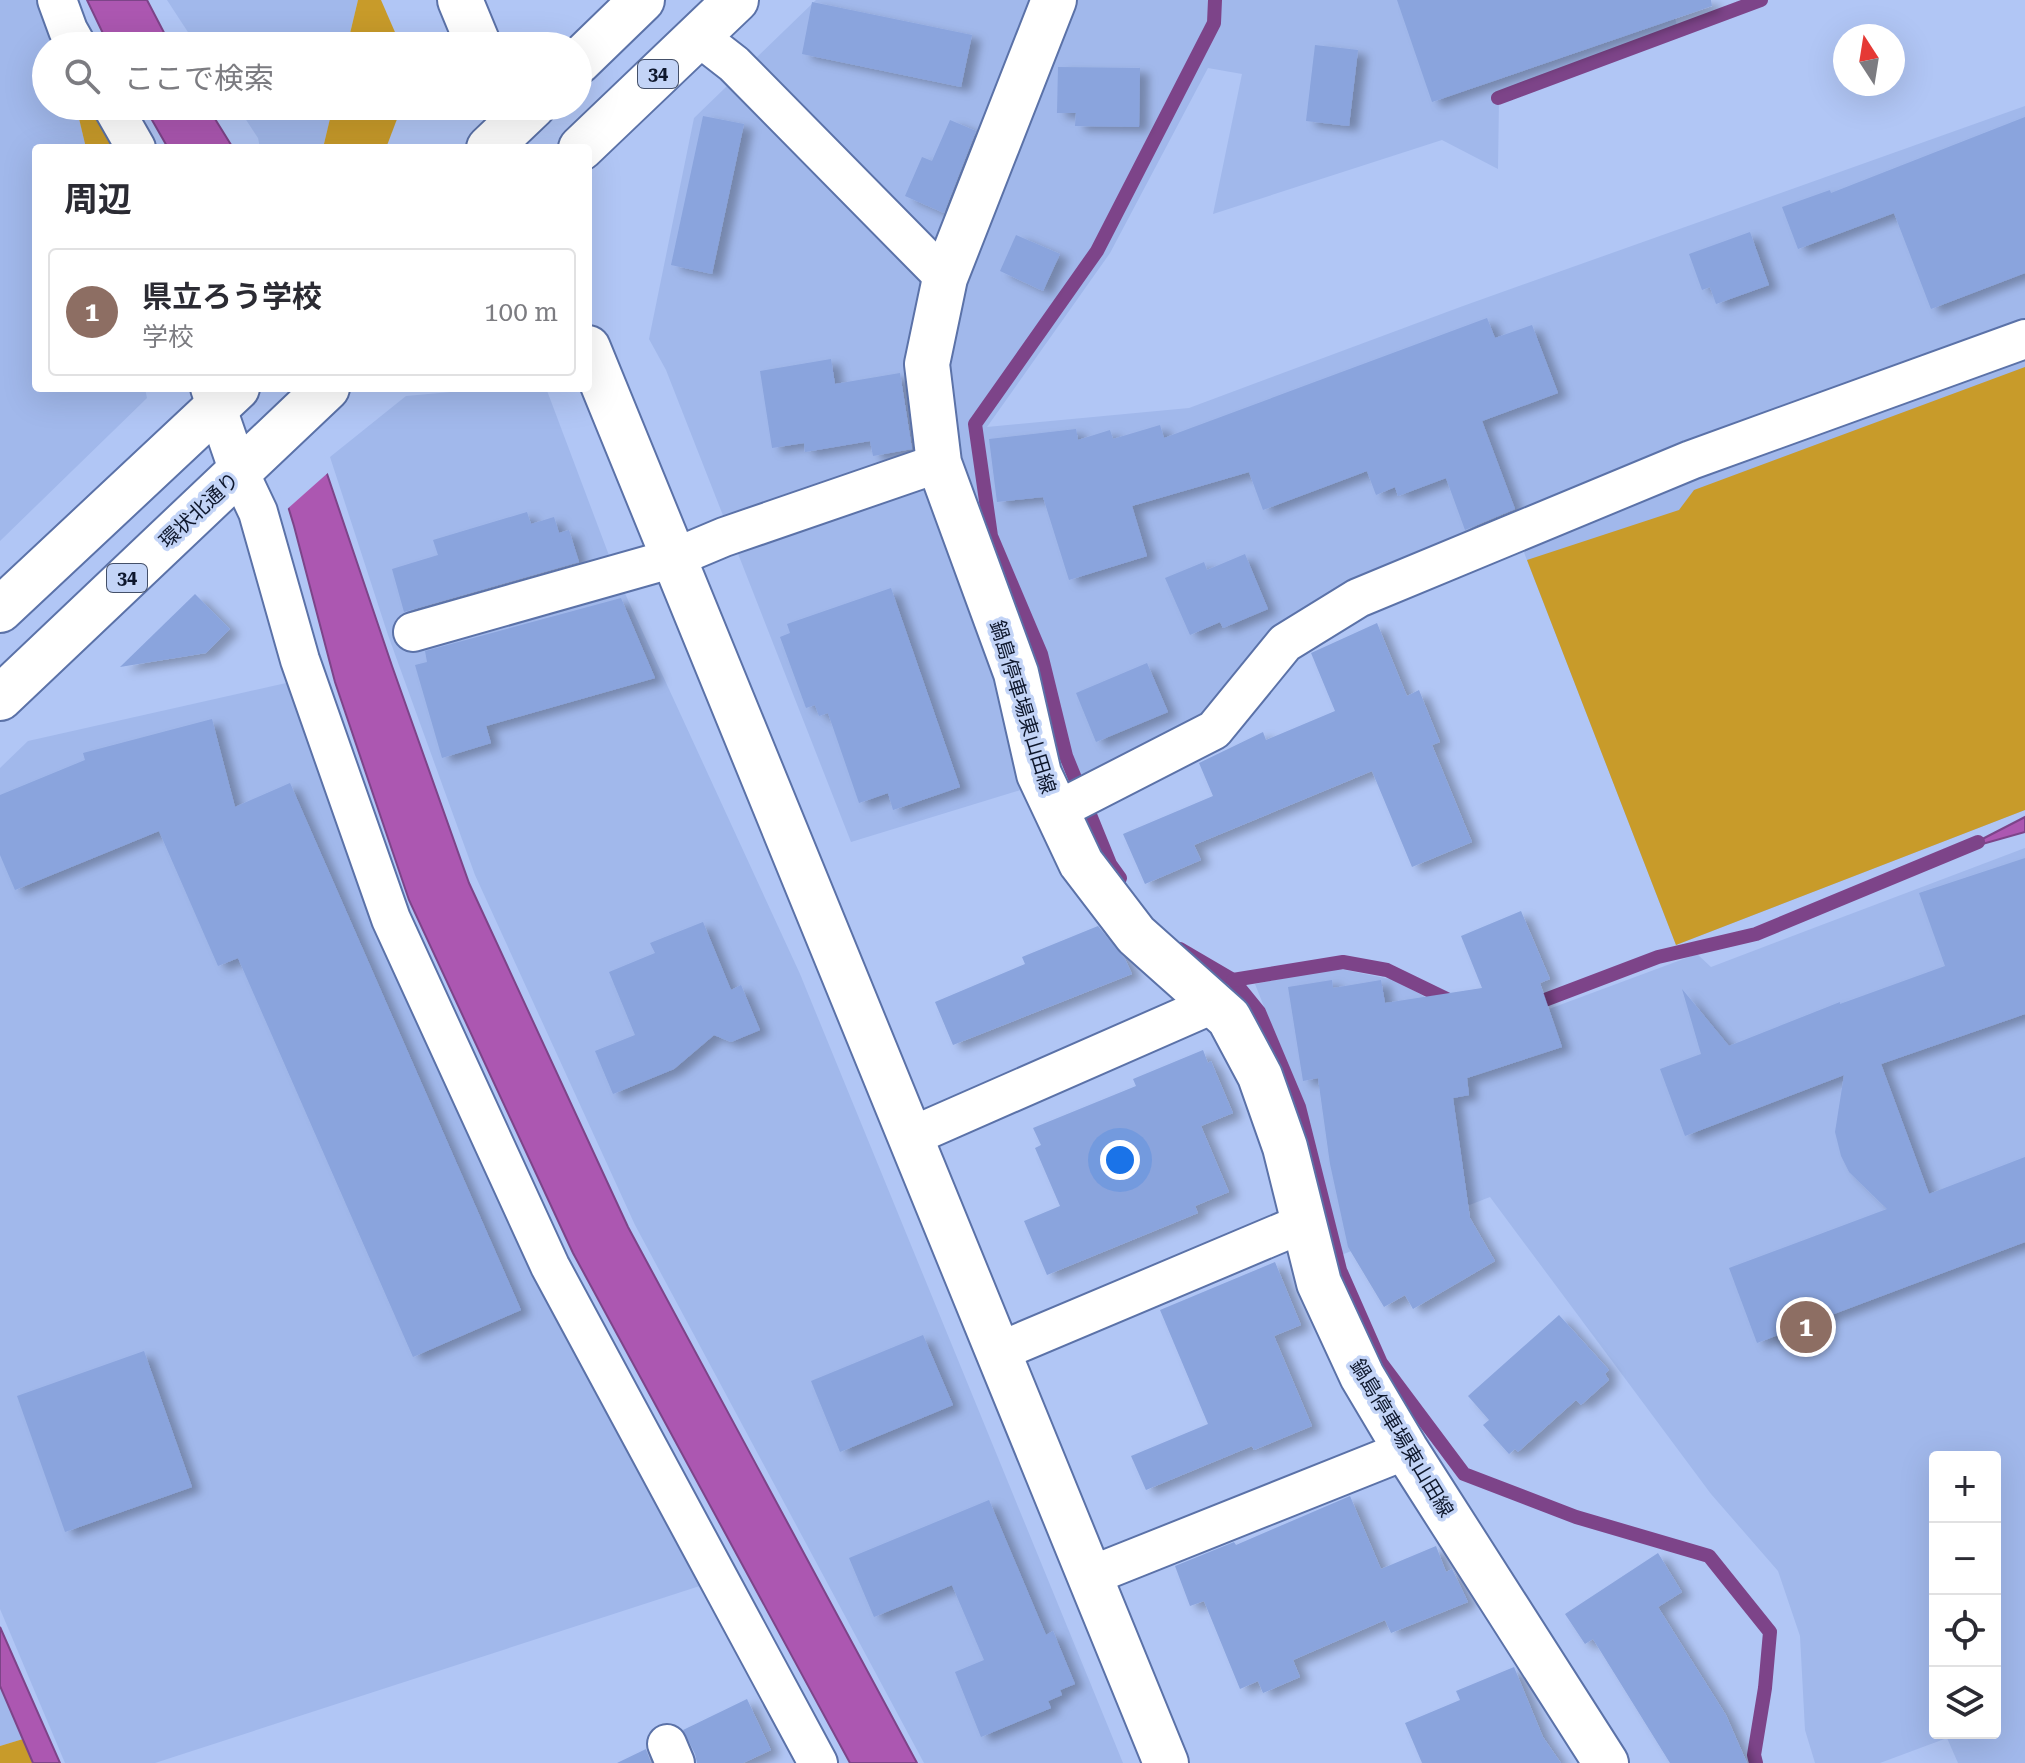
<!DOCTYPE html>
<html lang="ja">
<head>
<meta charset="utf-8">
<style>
	:root { --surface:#fff; --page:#f2f2f3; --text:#2b2b33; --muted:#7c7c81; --line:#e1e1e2; --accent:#ea580c }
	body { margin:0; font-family:"Roboto Serif","Noto Sans JP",serif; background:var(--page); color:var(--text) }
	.controls { position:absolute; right:24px; bottom:24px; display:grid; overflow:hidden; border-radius:8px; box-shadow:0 8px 32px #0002 }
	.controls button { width:72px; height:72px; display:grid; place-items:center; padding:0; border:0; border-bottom:2px solid var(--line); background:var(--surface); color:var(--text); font:40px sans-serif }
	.compass { position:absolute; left:1833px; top:24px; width:72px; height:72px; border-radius:50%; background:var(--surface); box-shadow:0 8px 32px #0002; rotate:348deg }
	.you { position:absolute; left:1120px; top:1160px; width:28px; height:28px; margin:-20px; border:6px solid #fff; border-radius:50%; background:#1a73e8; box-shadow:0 0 0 12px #1a73e833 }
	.badge { display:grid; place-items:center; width:52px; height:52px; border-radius:50%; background:var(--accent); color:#fff; font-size:26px; font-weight:700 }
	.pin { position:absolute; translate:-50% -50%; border:4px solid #fff; box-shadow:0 2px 8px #0006 }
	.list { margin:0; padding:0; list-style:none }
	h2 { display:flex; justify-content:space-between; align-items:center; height:104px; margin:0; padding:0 32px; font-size:34px }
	h2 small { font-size:26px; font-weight:400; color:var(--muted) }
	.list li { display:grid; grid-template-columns:52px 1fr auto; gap:24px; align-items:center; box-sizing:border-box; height:128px; margin:0 16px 16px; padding:0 16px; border:2px solid var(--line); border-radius:8px }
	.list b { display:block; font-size:30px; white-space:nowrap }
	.list p { margin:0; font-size:26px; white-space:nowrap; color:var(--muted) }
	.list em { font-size:26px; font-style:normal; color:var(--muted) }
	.icon { flex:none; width:44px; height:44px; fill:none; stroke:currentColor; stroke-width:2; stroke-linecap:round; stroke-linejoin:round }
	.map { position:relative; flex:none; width:2025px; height:1763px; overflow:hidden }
	.search { position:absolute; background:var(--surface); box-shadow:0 8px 32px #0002; left:32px; top:32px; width:560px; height:88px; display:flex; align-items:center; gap:20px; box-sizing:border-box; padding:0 28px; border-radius:44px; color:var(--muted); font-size:30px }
	.panel { position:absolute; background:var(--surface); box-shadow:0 8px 32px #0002; left:32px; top:144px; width:560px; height:248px; border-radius:8px }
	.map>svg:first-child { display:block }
</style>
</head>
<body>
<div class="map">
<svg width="2025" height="1763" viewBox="0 0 2025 1763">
	<defs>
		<filter id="shadow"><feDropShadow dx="9" dy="5" stdDeviation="4" flood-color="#0004"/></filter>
	</defs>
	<rect width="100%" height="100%" fill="#b1c6f5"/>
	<g fill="#a1b8eb" fill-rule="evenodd">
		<polygon points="0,0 43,0 60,46 46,46 46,106 76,106 86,148 36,148 36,388 145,388 147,398 0,541"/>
		<polygon points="167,0 358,0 347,46 197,46"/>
		<polygon points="816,0 1669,0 1679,31 1499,98 1498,169 1442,140 1213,214 1242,74 1208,68 1110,253 987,427 1189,408 1463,306 2025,106 2025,810 1676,945 1513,524 1320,607 1208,724 1036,809 1027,788 851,842 666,370 649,339 694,118"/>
		<polygon points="237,106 333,106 323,148 260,148 258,138"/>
		<polygon points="495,388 546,388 616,574 800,974 1123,1763 924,1763 635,1225 475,875 388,635 330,457 406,396"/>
		<polygon points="295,681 712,1582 155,1763 65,1763 0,1609 0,768 28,741"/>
		<path d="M 2025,848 L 2025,1763 L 1958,1763 L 1947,1738 L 1880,1763 L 1815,1763 L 1805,1730 L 1800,1636 L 1778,1571 L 1711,1494 L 1490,1197 L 1336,1257 L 1284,1057 L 1255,984 L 1335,968 L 1395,980 L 1487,1032 L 1697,954 L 1711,967 ZM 1935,1457 L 1995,1457 L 1995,1733 L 1935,1733 Z"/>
		<polygon points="0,1686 23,1739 0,1746"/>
	</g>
	<g fill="#c89b2a">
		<polygon points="358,0 381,0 401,46 347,46"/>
		<polygon points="76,106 92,106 117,148 86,148"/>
		<polygon points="333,106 402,106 386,148 323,148"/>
		<polygon points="2025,367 2025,810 1676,945 1527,560 1679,510 1694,490"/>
		<polygon points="23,1739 33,1763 0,1763 0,1746"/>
	</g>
	<g fill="#ac57b1" stroke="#7d4489" stroke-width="2">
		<polygon points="87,0 147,0 171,46 109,46"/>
		<polygon points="144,106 207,106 233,148 168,148"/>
		<polygon points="252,388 298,388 392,666 469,883 628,1227 917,1763 850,1763 573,1253 409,900 335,682 294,526"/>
		<polygon points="2025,817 2025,832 1961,850"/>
		<polygon points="0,1627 60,1763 33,1763 0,1686"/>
	</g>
	<polygon fill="#b1c6f5" points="248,388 302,388 330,471 285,511"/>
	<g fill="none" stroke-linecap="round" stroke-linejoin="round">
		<g stroke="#7d4489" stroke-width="14">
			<polyline points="1498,98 1761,0"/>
			<polyline points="1120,878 1110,864 1066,756 1041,654 991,536 975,424 1097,251 1214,23 1215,0"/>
			<polyline points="1180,949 1233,980 1259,1012 1299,1107 1340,1270 1381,1363 1464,1474 1576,1517 1709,1556 1770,1632 1765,1688 1754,1755 1756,1763"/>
			<polyline points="1233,980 1343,962 1387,970 1455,1003"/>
			<polyline points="1529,1006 1658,957 1756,934 1978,842"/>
		</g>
	</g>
	<g fill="#8aa4dd" filter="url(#shadow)">
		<polygon points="1397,0 1711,0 1712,6 1432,102"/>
		<polygon points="812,2 972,35 961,87 802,54"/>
		<polygon points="1315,45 1358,50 1349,126 1306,121"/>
		<polygon points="1058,67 1140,68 1139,127 1075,126 1076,113 1057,113"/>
		<polygon points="703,116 744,124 712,274 671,265"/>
		<polygon points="2025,117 2025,273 1931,309 1894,213 1798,249 1782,207 1830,190 1831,193"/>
		<polygon points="950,120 976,131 944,213 905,196 922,157 932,161"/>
		<polygon points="1750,232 1769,285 1716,304 1710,287 1702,290 1689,254"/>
		<polygon points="1016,235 1060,254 1043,291 1000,271"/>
		<polygon points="1487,318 1495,338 1532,325 1558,393 1482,421 1515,509 1465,530 1446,478 1398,496 1395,487 1376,495 1367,471 1263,510 1249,472 1132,506 1147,556 1069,580 1043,497 997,502 989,439 1076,429 1078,440 1110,430 1113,439 1160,425 1164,438"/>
		<polygon points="831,359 835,384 900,373 912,449 873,456 870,441 805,452 804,443 772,448 760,371"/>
		<polygon points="527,512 531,524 554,517 559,533 569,530 579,562 404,612 392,569 438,555 433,540"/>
		<polygon points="1245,554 1268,609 1223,628 1220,622 1190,635 1165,578 1204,562 1207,570"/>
		<polygon points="891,588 960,787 893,810 888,793 859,803 828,713 819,716 815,705 806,708 780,637 790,633 787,624"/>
		<polygon points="195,594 230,629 206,653 120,667"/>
		<polygon points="621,598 655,678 486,726 491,743 442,758 415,665 427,662 425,651"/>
		<polygon points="1377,623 1407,696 1419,690 1440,742 1432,745 1472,842 1412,867 1372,771 1194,845 1201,860 1145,884 1123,834 1213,796 1199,763 1263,732 1266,740 1335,711 1311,653"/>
		<polygon points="1147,663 1168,712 1096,742 1076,693"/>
		<polygon points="212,719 235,807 290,783 521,1310 413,1357 238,958 218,966 159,831 15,890 0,855 0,795 85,760 83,753"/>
		<polygon points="2025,858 2025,1014 1881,1064 1929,1194 2025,1157 2025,1242 1757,1343 1729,1268 1887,1209 1849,1172 1841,1156 1835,1132 1844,1075 1685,1136 1660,1069 1701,1054 1682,989 1729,1046 1840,1002 1840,1004 1945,966 1919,893"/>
		<polygon points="1521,911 1550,979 1540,983 1562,1047 1467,1078 1469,1095 1453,1098 1470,1218 1495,1261 1413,1309 1405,1295 1384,1307 1348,1247 1330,1164 1318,1078 1303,1081 1288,987 1332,980 1333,988 1381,980 1385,1003 1482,988 1461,936"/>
		<polygon points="703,922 731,990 741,985 760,1030 731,1042 714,1035 674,1069 613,1094 595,1051 635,1035 609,972 655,953 650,943"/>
		<polygon points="1098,926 1125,959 1132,974 953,1045 935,1002 1025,964 1022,957"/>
		<polygon points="1203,1050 1208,1063 1211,1061 1233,1113 1201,1126 1229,1192 1195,1206 1198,1213 1047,1275 1024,1221 1060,1206 1035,1148 1041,1145 1033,1128 1136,1086 1133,1079"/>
		<polygon points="1275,1262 1301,1325 1274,1336 1312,1426 1254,1450 1252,1446 1146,1490 1131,1456 1208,1424 1160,1310"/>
		<polygon points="1559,1315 1609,1370 1605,1374 1609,1380 1581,1405 1576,1400 1518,1452 1515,1449 1509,1454 1483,1425 1489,1420 1468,1396"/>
		<polygon points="923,1335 953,1405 840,1452 811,1381"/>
		<polygon points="144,1351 192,1487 65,1532 17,1396"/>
		<polygon points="1350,1496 1381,1569 1436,1546 1446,1572 1452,1569 1468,1602 1391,1633 1385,1620 1293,1660 1300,1677 1263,1693 1258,1681 1240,1689 1204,1601 1190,1606 1175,1566 1234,1542 1236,1545"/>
		<polygon points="989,1500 1046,1635 1053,1631 1075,1684 1060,1690 1062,1695 1048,1701 1051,1708 981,1737 955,1672 984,1660 952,1585 874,1617 849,1558"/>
		<polygon points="1658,1553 1682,1592 1658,1607 1726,1715 1747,1763 1670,1763 1593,1639 1585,1644 1565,1614"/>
		<polygon points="1514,1667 1543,1737 1561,1763 1422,1763 1405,1723 1460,1700 1456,1691"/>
		<polygon points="747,1699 771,1750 743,1763 697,1763 695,1754 683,1730"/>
		<polygon points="646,1749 651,1763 617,1763"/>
	</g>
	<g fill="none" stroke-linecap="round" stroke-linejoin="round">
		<g stroke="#5b72a8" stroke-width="42">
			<g id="street">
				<polyline points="57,0 68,30 77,46"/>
				<polyline points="698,36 734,64 945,278"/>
				<polyline points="112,106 136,148"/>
				<polyline points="210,388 239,472 258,512 300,660 391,919 550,1266 818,1763"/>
				<polyline points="413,632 674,558 724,537 939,463"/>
				<polyline points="1056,811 1214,730 1285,643 1358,598 1691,460 2025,339"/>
				<polyline points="910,1137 1213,1004"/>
				<polyline points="998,1352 1304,1223"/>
				<polyline points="1090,1576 1406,1450"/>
				<polyline points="667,1744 675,1763"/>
			</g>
		</g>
		<g stroke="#5b72a8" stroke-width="48">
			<g id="secondary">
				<polyline points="460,0 479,46"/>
				<polyline points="1054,0 945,278 927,364 939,463 1016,673 1039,774 1081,863 1136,935 1229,1018 1260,1076 1285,1147 1319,1283 1362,1376 1406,1450 1606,1763"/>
				<polyline points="588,348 1166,1763"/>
			</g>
		</g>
		<g stroke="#5b72a8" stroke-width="48">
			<g id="highway">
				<polyline points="578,62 642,0"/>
				<polyline points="489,148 533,106"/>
				<polyline points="581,148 736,0"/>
				<polyline points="0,610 237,388"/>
				<polyline points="0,698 327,388"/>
			</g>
		</g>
		<use href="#street" stroke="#fff" stroke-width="38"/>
		<use href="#secondary" stroke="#fff" stroke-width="44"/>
		<use href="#highway" stroke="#fff" stroke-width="44"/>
	</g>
	<g text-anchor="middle" stroke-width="7" stroke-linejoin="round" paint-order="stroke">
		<g fill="#c3d4f7" stroke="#445069" stroke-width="2">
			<rect x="638" y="60" width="40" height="28" rx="6"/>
			<rect x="107" y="564" width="40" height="28" rx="6"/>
		</g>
		<g font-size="18" font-weight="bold" fill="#0e172c">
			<text x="658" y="80">34</text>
			<text x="127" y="584">34</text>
		</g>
		<g font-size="20" fill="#0e172c" stroke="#c3d4f7">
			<text transform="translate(199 510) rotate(-43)" y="7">環状北通り</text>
			<text transform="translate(1023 707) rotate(73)" y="7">鍋島停車場東山田線</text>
			<text transform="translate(1402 1438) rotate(59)" y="7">鍋島停車場東山田線</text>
		</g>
	</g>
</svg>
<div class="controls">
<button>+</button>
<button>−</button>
<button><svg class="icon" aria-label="locate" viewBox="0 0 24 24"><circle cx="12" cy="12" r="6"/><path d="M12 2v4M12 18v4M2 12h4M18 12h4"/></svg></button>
<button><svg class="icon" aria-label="layers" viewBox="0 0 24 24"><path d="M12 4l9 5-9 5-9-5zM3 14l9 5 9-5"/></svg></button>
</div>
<svg class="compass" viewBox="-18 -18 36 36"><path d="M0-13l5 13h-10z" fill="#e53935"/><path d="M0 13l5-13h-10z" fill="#7c7c81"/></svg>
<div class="you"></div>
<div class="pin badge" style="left:1806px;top:1327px;background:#8d6e63">1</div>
<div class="search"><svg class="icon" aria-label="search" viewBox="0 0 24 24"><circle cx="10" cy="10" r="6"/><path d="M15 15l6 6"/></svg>ここで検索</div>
<section class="panel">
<h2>周辺<small></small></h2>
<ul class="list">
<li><span class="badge" style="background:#8d6e63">1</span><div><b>県立ろう学校</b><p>学校</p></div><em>100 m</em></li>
</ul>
</section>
</div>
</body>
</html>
